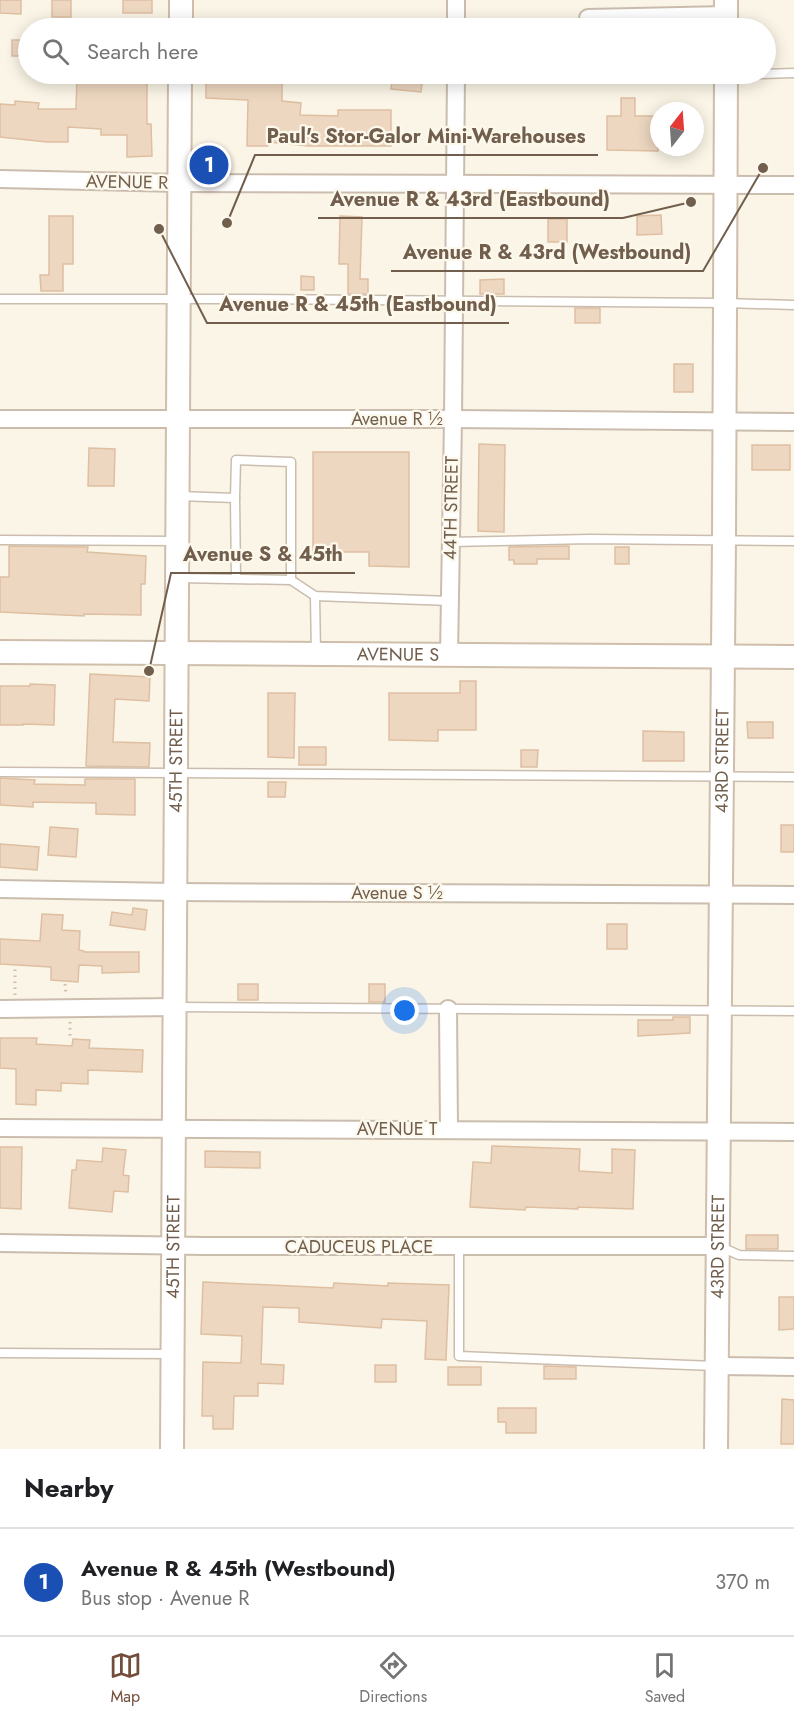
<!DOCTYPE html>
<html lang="en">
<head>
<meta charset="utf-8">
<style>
	:root { --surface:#fff; --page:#f6f6f6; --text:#202124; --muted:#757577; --line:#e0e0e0; --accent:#734c3a }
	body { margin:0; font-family:Jost,sans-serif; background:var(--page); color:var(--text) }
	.compass { position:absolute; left:650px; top:102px; width:54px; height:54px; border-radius:50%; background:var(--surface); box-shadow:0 3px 15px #0003; rotate:17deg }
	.you { position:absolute; left:405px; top:1011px; width:21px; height:21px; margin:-15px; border:4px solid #fff; border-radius:50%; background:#1a73e8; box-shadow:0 0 0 9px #1a73e833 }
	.badge { display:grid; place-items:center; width:39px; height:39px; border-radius:50%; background:var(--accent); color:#fff; font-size:20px; font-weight:700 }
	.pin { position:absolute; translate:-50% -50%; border:3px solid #fff; box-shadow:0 2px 6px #0006 }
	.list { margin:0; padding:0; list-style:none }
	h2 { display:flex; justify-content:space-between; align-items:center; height:78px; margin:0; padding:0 24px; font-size:26px }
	h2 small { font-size:20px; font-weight:400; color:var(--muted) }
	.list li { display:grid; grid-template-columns:39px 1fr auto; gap:18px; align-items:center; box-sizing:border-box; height:108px; padding:0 24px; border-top:2px solid var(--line) }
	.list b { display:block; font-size:22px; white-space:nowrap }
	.list p { margin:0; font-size:20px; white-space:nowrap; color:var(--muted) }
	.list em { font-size:20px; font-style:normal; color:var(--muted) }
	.icon { flex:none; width:33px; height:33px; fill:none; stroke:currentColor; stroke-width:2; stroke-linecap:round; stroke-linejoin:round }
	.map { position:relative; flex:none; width:794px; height:1449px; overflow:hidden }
	.search { position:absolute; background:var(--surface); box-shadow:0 3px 15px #0003; left:18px; right:18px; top:18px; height:66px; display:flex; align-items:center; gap:15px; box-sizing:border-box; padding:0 21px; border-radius:33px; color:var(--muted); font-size:22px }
	.sheet { height:186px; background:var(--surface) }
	nav { display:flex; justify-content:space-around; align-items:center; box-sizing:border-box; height:84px; border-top:2px solid var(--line); background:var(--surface); font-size:16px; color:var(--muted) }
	nav a { display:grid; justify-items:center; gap:3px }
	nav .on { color:var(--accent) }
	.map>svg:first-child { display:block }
</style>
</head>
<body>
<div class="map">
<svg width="794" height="1449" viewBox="0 0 794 1449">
	<rect width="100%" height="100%" fill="#faf5e6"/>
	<g fill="#edd7c0" stroke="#debfa2" stroke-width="1.5">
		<polygon points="0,0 21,0 21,14 0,13"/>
		<rect x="52" y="0" width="19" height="17"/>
		<rect x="123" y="0" width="29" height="13"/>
		<rect x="12" y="40" width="16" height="16"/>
		<polygon points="77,74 147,74 147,124 151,124 152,156 127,157 127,135 101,135 101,129 68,127 68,142 47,142 0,137 0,104 15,105 15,101 39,103 38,109 76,109"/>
		<polygon points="206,74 240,74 240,81 282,82 282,101 301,103 300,115 338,116 338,110 391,110 391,146 309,146 268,142 268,146 247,146 248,100 206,98"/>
		<polygon points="393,74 423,74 421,92 391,89"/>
		<polygon points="621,98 635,98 635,116 657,116 658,151 607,150 607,116 621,116"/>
		<polygon points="661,215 662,234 637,235 637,216"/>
		<polygon points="49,216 73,216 73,264 63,264 63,291 41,291 40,275 49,275"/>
		<polygon points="340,216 362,217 360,279 368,279 368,294 348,294 348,264 339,264"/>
		<rect x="548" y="219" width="19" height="23"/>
		<polygon points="301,276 314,277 314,290 301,290"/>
		<polygon points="504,279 504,294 480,294 480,280"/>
		<rect x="575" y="308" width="25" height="15"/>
		<rect x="674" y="364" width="19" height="28"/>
		<polygon points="479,444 505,445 504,532 478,531"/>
		<rect x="752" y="445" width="38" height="25"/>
		<polygon points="89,448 115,449 114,486 88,486"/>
		<polygon points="313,452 409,452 409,567 369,566 369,552 313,552"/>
		<polygon points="9,546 88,547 87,552 146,556 145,584 141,584 141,615 84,614 84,616 0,612 0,577 9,577"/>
		<polygon points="569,546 569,559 537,559 537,564 514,564 514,560 509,560 509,547"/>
		<rect x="615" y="547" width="14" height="17"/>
		<polygon points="90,674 150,677 149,701 115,699 113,742 150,743 149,767 86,766"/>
		<polygon points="460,681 476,681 476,730 438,730 438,741 389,740 389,693 460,693"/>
		<polygon points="30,684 55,685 54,725 23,724 23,725 0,725 0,686 30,686"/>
		<polygon points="268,693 295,693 294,758 268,757"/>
		<polygon points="747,722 773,722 773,738 748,738"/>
		<polygon points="643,731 684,732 684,761 643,761"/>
		<rect x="299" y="747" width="27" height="18"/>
		<polygon points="521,750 538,750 537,767 521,767"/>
		<polygon points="0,778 35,780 34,784 85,785 85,779 135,779 135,815 96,814 96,803 33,802 33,807 0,805"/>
		<polygon points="268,782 286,782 285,797 268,797"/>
		<rect x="781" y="825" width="13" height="27"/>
		<polygon points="50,827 78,829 76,857 48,855"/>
		<polygon points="0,844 39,847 37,870 0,867"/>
		<polygon points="133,908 147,910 145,930 110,925 112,912 132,915"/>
		<polygon points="42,914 63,915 62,930 80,931 79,950 84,951 84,952 139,952 139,972 102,973 102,966 79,965 78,982 51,980 51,967 0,964 0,939 40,941"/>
		<rect x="607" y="924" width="20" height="25"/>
		<rect x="238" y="984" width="20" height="16"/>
		<rect x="369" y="984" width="16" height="18"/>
		<polygon points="673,1017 690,1017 690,1033 638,1036 638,1020 673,1020"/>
		<polygon points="0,1038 37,1038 36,1044 72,1046 73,1039 90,1040 89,1048 143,1050 142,1072 88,1070 88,1084 61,1083 61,1091 36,1090 36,1105 16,1104 16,1069 0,1068"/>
		<polygon points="492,1146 580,1149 579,1171 612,1173 612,1149 635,1150 633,1209 578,1207 578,1209 526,1207 525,1210 470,1207 473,1162 491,1163"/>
		<polygon points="0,1147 22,1147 21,1209 0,1208"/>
		<polygon points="103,1148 126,1150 123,1175 129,1176 128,1192 114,1191 112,1212 69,1208 72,1170 76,1170 77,1160 102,1162"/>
		<polygon points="205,1151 260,1152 260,1168 205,1167"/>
		<rect x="746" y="1235" width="32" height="14"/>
		<polygon points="203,1282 333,1288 334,1283 388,1286 388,1283 449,1285 446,1360 425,1359 427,1321 382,1319 381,1328 299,1322 299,1308 263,1307 261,1364 284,1365 283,1384 258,1383 258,1396 234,1396 233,1429 213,1429 213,1416 202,1416 203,1362 241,1363 242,1336 201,1334"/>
		<polygon points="779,1297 794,1297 794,1329 779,1330"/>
		<rect x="375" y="1365" width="21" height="17"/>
		<polygon points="544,1366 576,1367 576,1379 544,1379"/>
		<rect x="448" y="1367" width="33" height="18"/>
		<polygon points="782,1399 794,1400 794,1444 781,1444"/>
		<polygon points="498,1408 536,1408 536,1433 506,1433 506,1422 498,1422"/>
	</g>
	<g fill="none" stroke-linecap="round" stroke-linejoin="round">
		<g stroke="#cbbdae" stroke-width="11">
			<g id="lane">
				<polyline points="726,75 794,73"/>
				<polyline points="0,299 241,299 725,303 794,305"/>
				<polyline points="178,496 235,498 236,460 291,462 291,580 179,578"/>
				<polyline points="235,498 236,578"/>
				<polyline points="0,540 177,541"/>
				<polyline points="451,542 590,539 794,541"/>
				<polyline points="291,580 315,596 450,601"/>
				<polyline points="315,596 316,654"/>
				<polyline points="0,772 794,777"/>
				<polyline points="175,1007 794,1011"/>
				<polyline points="459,1247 459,1356 715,1366"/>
				<polyline points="721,1247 739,1255 794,1256"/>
				<polyline points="0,1353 171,1354"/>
			</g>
		</g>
		<g stroke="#cbbdae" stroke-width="20">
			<g id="street">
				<polyline points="588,18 726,15"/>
				<polyline points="456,28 456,0"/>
				<polyline points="0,179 180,183 794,185"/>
				<polyline points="0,419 453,419 794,422"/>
				<polyline points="449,655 453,419 456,74"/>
				<polyline points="0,889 175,892 794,895"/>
				<polyline points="0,1009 175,1007"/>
				<polyline points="448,1009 449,1129"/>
				<polyline points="0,1128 794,1132"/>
				<polyline points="0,1243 204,1246 718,1246"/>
				<polyline points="717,1366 794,1367"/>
			</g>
		</g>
		<g stroke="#cebeab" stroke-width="26">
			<g id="secondary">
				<polyline points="181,28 181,0"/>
				<polyline points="726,28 726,0"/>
				<path id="s1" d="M 0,652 L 794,657"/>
				<path id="s2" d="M 172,1449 L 180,74"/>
				<path id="s3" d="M 716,1449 L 724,539 L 726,74"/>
			</g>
		</g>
		<g stroke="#d2baa4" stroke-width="3" stroke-dasharray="1.5 4.5" stroke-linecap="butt">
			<polyline points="65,984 66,994"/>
			<polyline points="15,995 15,969"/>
			<polyline points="70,1022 70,1040"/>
		</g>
		<use href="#lane" stroke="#fff" stroke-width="8"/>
		<use href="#street" stroke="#fff" stroke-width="16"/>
		<use href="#secondary" stroke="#fff" stroke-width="22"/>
	</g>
	<g text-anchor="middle" stroke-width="4.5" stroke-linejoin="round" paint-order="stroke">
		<g font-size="18" fill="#715e4d" stroke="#fdf8ec">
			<text transform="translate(127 182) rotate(1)" y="6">AVENUE R</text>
			<text x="397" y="425">Avenue R ½</text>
			<text transform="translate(451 508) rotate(-89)" y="6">44TH STREET</text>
			<text dy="6" stroke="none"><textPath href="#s1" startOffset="398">AVENUE S</textPath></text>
			<text dy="6" stroke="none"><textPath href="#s2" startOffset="688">45TH STREET</textPath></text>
			<text dy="6" stroke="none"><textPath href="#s3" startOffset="688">43RD STREET</textPath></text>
			<text x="397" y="899">Avenue S ½</text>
			<text x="397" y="1135">AVENUE T</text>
			<text dy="6" stroke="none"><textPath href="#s2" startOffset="202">45TH STREET</textPath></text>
			<text x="359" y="1253">CADUCEUS PLACE</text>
			<text dy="6" stroke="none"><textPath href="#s3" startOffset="202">43RD STREET</textPath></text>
		</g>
	</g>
	<path fill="none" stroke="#715e4d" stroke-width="2" d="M227 223L255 155H598M691 202L623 218H318M763 168L703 271H391M159 229L207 323H509M149 671L171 573H355"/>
	<g fill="#715e4d" stroke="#fdf8ec" stroke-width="2">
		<circle cx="227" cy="223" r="6"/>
		<circle cx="691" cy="202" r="6"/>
		<circle cx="763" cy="168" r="6"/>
		<circle cx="159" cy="229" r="6"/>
		<circle cx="149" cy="671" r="6"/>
	</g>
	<g font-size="20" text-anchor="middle" font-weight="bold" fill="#715e4d" stroke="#fdf8ec" stroke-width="4.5" stroke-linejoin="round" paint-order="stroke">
		<text x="426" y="143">Paul's Stor-Galor Mini-Warehouses</text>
		<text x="470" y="206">Avenue R &amp; 43rd (Eastbound)</text>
		<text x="547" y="259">Avenue R &amp; 43rd (Westbound)</text>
		<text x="358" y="311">Avenue R &amp; 45th (Eastbound)</text>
		<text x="263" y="561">Avenue S &amp; 45th</text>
	</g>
</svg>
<svg class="compass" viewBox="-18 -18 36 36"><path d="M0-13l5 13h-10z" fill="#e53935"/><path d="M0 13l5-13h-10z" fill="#757577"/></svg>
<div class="you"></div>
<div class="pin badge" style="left:209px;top:165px;background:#1a4fb4">1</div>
<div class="search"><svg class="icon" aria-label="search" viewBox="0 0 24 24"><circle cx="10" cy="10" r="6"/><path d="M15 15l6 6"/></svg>Search here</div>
</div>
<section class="sheet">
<h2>Nearby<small></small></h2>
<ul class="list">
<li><span class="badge" style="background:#1a4fb4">1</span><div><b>Avenue R &amp; 45th (Westbound)</b><p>Bus stop · Avenue R</p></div><em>370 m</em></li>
</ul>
</section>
<nav>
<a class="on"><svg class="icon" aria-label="map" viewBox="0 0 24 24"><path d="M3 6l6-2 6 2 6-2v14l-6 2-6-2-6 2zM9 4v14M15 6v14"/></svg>Map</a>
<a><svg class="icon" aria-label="directions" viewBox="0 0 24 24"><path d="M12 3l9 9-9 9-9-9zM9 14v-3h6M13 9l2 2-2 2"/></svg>Directions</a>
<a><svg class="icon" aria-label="saved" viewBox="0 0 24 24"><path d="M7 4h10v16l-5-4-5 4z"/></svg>Saved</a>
</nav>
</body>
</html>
